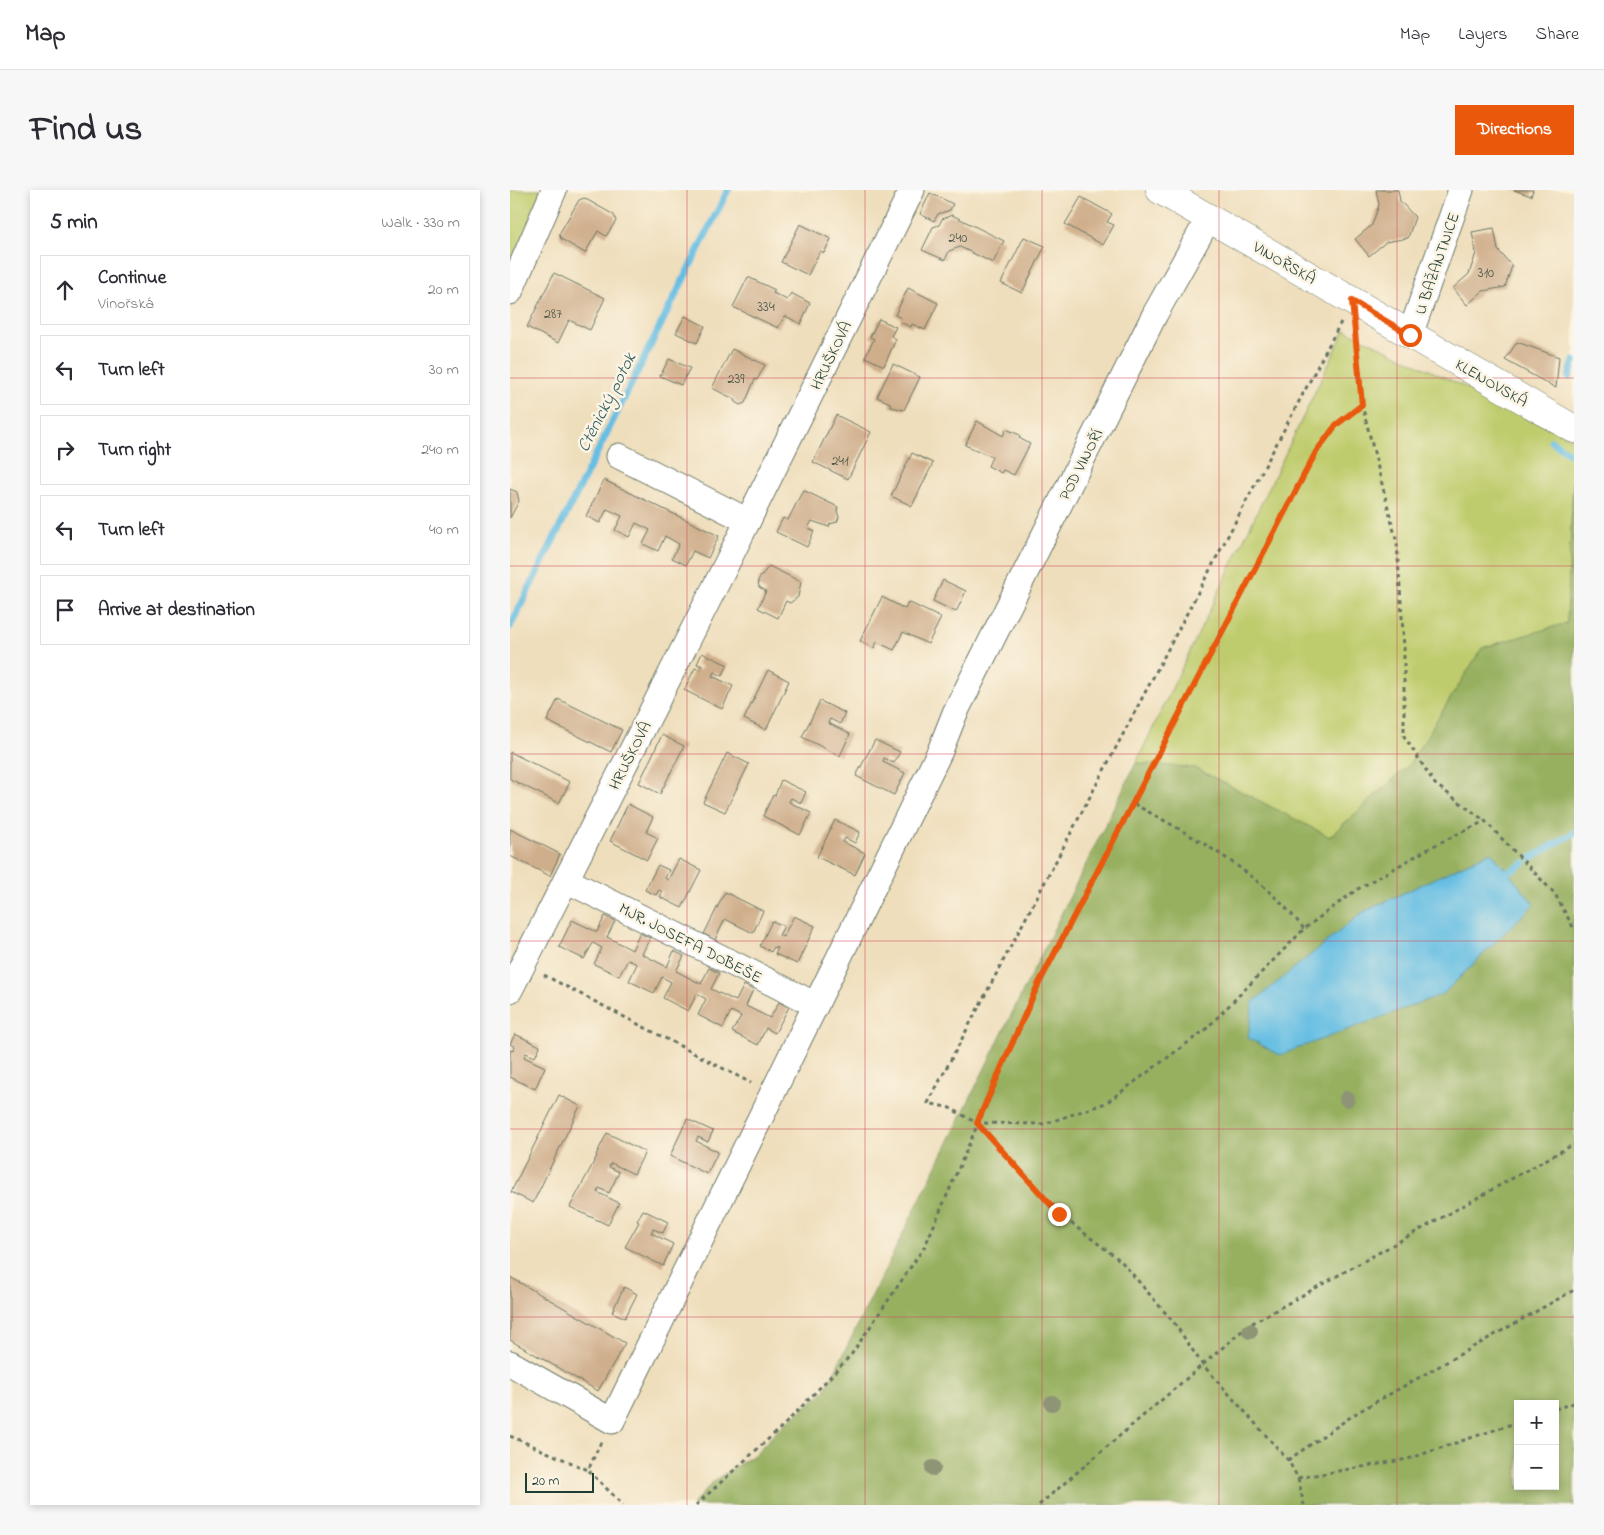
<!DOCTYPE html>
<html lang="en">
<head>
<meta charset="utf-8">
<style>
	:root { --surface:#fff; --page:#f7f7f7; --text:#2b2b33; --muted:#7c7c81; --line:#e1e1e2; --accent:#ea580c }
	body { margin:0; font-family:"Indie Flower",sans-serif; background:var(--page); color:var(--text) }
	.controls { position:absolute; right:15px; bottom:15px; display:grid; overflow:hidden; border-radius:0px; box-shadow:0 2px 8px #0003 }
	.controls button { width:45px; height:45px; display:grid; place-items:center; padding:0; border:0; border-bottom:1px solid var(--line); background:var(--surface); color:var(--text); font:25px sans-serif }
	.scale { position:absolute; left:15px; bottom:12px; width:69px; box-sizing:border-box; padding-left:5px; border:2px solid #1f3d34; border-top:0; font-size:14px; line-height:18px; white-space:nowrap; color:#1f3d34; -webkit-text-stroke:4px #fcf5e5; paint-order:stroke }
	.stop { position:absolute; width:15px; height:15px; margin:-11px; border:4px solid #ea580c; border-radius:50%; background:#fff }
	.stop.end { background:#ea580c; border-color:#fff; box-shadow:0 1px 5px #0008 }
	.list { margin:0; padding:0; list-style:none }
	h2 { display:flex; justify-content:space-between; align-items:center; height:65px; margin:0; padding:0 20px; font-size:21px }
	h2 small { font-size:16px; font-weight:400; color:var(--muted) }
	.list li { display:grid; grid-template-columns:32px 1fr auto; gap:15px; align-items:center; box-sizing:border-box; height:70px; margin:0 10px 10px; padding:0 10px; border:1px solid var(--line); border-radius:0px }
	.list b { display:block; font-size:19px; white-space:nowrap }
	.list p { margin:0; font-size:16px; white-space:nowrap; color:var(--muted) }
	.list em { font-size:16px; font-style:normal; color:var(--muted) }
	.icon { flex:none; width:28px; height:28px; fill:none; stroke:currentColor; stroke-width:2; stroke-linecap:round; stroke-linejoin:round }
	.map { position:relative; flex:none; width:1064px; height:1315px; overflow:hidden; border-radius:0px }
	header { display:flex; align-items:center; gap:30px; box-sizing:border-box; height:70px; padding:0 25px; background:var(--surface); border-bottom:1px solid var(--line) }
	header strong { font-size:24px }
	nav { display:flex; gap:28px; margin-inline-start:auto; font-size:18px }
	.intro { display:flex; align-items:center; justify-content:space-between; box-sizing:border-box; height:120px; padding:0 30px }
	h1 { margin:0; font-size:35px }
	.button { padding:12px 22px; border-radius:0px; background:var(--accent); color:#fff; font-size:18px; font-weight:700 }
	main { display:flex; gap:30px; padding:0 30px }
	aside { flex:1; background:var(--surface); border-radius:0px; box-shadow:0 2px 8px #0003 }
	.map>svg:first-child { display:block }
</style>
</head>
<body>
<header>
<strong>Map</strong>
<nav><a>Map</a><a>Layers</a><a>Share</a></nav>
</header>
<div class="intro"><h1>Find us</h1><a class="button">Directions</a></div>
<main>
<aside>
<h2>5 min<small>Walk · 330 m</small></h2>
<ul class="list">
<li><svg class="icon" aria-label="ahead" viewBox="0 0 24 24"><path d="M12 20V5M6 11l6-6 6 6"/></svg><div><b>Continue</b><p>Vinořská</p></div><em>20 m</em></li>
<li><svg class="icon" aria-label="left" viewBox="0 0 24 24"><path d="M17 20v-9H6M10 6l-5 5 5 5"/></svg><div><b>Turn left</b></div><em>30 m</em></li>
<li><svg class="icon" aria-label="right" viewBox="0 0 24 24"><path d="M7 20v-9h11M14 6l5 5-5 5"/></svg><div><b>Turn right</b></div><em>240 m</em></li>
<li><svg class="icon" aria-label="left" viewBox="0 0 24 24"><path d="M17 20v-9H6M10 6l-5 5 5 5"/></svg><div><b>Turn left</b></div><em>40 m</em></li>
<li><svg class="icon" aria-label="arrive" viewBox="0 0 24 24"><path d="M6 21V4h12l-3 4 3 4H6"/></svg><div><b>Arrive at destination</b></div></li>
</ul>
</aside>
<div class="map">
<svg width="1064" height="1315" viewBox="0 0 1064 1315">
	<rect width="100%" height="100%" fill="#fcf5e5"/>
	<filter id="ink" filterUnits="userSpaceOnUse"><feTurbulence type="fractalNoise" baseFrequency=".02" numOctaves="2"/><feDisplacementMap in="SourceGraphic" scale="10" xChannelSelector="R" yChannelSelector="G"/><feConvolveMatrix kernelMatrix="1 2 1 2 8 2 1 2 1" color-interpolation-filters="sRGB"/></filter>
	<filter id="wash" filterUnits="userSpaceOnUse"><feTurbulence type="fractalNoise" baseFrequency=".0096" numOctaves="4" result="noise"/><feDisplacementMap in="SourceGraphic" scale="20" xChannelSelector="R" yChannelSelector="G"/><feGaussianBlur stdDeviation="1.12" result="paint"/><feColorMatrix in="noise" values="0 0 0 0 0 0 0 0 0 0 0 0 0 0 0 0 0 1.4 0 .05"/><feComposite in="paint" operator="in"/></filter>
	<g filter="url(#wash)">
		<rect width="100%" height="100%" fill="#efdebc"/>
		<g fill="#bfcc6d" stroke="#6f8450">
			<polygon points="0,0 37,0 0,92"/>
			<polygon points="835,140 1064,249 1064,264 1057,433 972,458 898,576 819,647 685,578 626,573"/>
		</g>
		<path fill="#97b060" stroke="#5b764a" fill-rule="evenodd" d="M 1064,264 L 1064,1315 L 182,1315 L 205,1290 L 244,1265 L 272,1236 L 315,1201 L 626,573 L 685,578 L 820,647 L 898,576 L 972,458 L 1057,433 ZM 981,662 L 1024,714 L 933,804 L 744,812 L 853,722 ZM 1008,1214 L 1045,1214 L 1045,1296 L 1008,1296 Z"/>
		<polygon fill="#65bee3" stroke="#427e8c" points="981,662 1024,714 933,804 770,865 738,848 743,812 853,722"/>
		<g fill="none" stroke-linecap="round" stroke-linejoin="round">
			<g stroke="#65bee3" stroke-width="7">
				<polyline points="1059,187 1064,171"/>
				<polyline points="1041,251 1064,266"/>
				<polyline points="0,437 218,0"/>
				<polyline points="1021,668 1064,643"/>
				<polyline points="998,682 1014,673"/>
			</g>
		</g>
		<g id="blocks">
			<g fill="#cfae8b">
				<polygon points="866,0 888,0 890,11 905,27 898,48 876,52 859,66 845,49 862,35 869,15"/>
				<polygon points="1004,0 1023,0 1021,6"/>
				<polygon points="420,3 443,14 440,20 428,24 424,31 410,24"/>
				<polygon points="571,7 602,24 597,32 604,35 593,55 555,34"/>
				<polygon points="74,8 104,25 106,31 96,46 88,41 75,63 51,49 49,44 69,10"/>
				<polygon points="442,25 494,51 483,73 450,57 439,61 435,70 412,60 423,37 429,35 432,29"/>
				<polygon points="290,34 321,49 314,63 310,61 298,85 271,72"/>
				<polygon points="984,38 988,60 1002,76 995,97 973,101 957,115 943,98 959,84 966,63 962,42"/>
				<polygon points="514,47 535,56 512,103 491,93"/>
				<polygon points="44,83 95,108 80,140 59,130 48,153 17,137"/>
				<polygon points="238,87 265,100 263,103 277,110 281,103 300,113 291,134 275,126 268,138 223,117"/>
				<polygon points="398,98 428,113 415,140 402,134 401,137 390,132 391,128 385,125"/>
				<polygon points="175,126 195,136 187,153 166,143"/>
				<polygon points="369,129 386,137 381,146 386,149 374,176 355,167 364,149 360,147"/>
				<polygon points="1007,152 1049,167 1046,198 995,170"/>
				<polygon points="222,159 255,175 247,190 245,189 235,213 230,215 225,212 224,209 202,198"/>
				<polygon points="159,169 180,178 171,195 150,186"/>
				<polygon points="383,174 410,187 394,220 381,217 380,213 367,207"/>
				<polygon points="326,225 361,242 338,289 303,272"/>
				<polygon points="467,231 493,246 496,239 510,245 509,248 520,254 504,285 493,280 491,283 478,276 482,267 455,255"/>
				<polygon points="402,263 423,273 402,316 381,306"/>
				<polygon points="94,290 209,346 198,368 183,361 176,375 162,368 169,354 155,346 148,361 133,354 140,340 126,333 119,347 105,340 112,326 97,319 90,333 76,326"/>
				<polygon points="0,299 7,302 9,311 0,328"/>
				<polygon points="293,300 328,317 327,321 329,327 327,332 320,334 319,337 302,331 298,338 304,341 297,357 266,342 273,328 278,330"/>
				<polygon points="259,376 291,392 288,407 280,413 276,411 268,428 248,418 256,401 249,397 248,390"/>
				<polygon points="433,390 456,401 446,422 423,411"/>
				<polygon points="372,407 395,419 398,412 431,428 418,454 393,442 384,460 367,452 364,458 350,451"/>
				<polygon points="192,463 218,475 212,486 204,482 202,486 223,496 212,519 174,500 185,478 190,480 192,476 187,474"/>
				<polygon points="258,480 279,491 256,540 234,529"/>
				<polygon points="48,509 112,540 101,562 37,531"/>
				<polygon points="310,511 335,523 330,534 320,529 318,533 340,544 330,566 292,547"/>
				<polygon points="152,545 174,556 150,604 129,593"/>
				<polygon points="365,550 390,562 384,573 374,568 373,572 395,583 384,605 346,586"/>
				<polygon points="0,562 60,592 49,613 0,589"/>
				<polygon points="217,563 239,574 215,622 193,612"/>
				<polygon points="271,590 296,602 291,613 281,608 279,612 301,623 290,645 253,626 263,605 265,606"/>
				<polygon points="118,614 143,627 136,642 148,648 137,670 100,651"/>
				<polygon points="325,630 350,642 345,653 335,648 333,652 355,663 345,685 307,667"/>
				<polygon points="0,639 50,664 40,686 0,666"/>
				<polygon points="169,669 191,680 172,718 150,707 153,702 149,700 146,705 135,700 148,675 159,680 155,688 158,690"/>
				<polygon points="215,702 253,721 243,743 215,729 205,750 194,744"/>
				<polygon points="95,726 105,731 97,747 122,760 130,743 140,748 132,764 157,777 164,761 174,766 166,781 191,794 199,778 209,783 201,799 226,811 234,795 243,800 236,816 260,828 269,812 279,817 265,843 256,838 248,855 222,842 231,826 221,821 213,838 188,825 196,809 187,804 178,821 153,808 161,792 152,787 144,803 119,791 127,774 118,770 109,786 84,774 92,758 83,753 74,769 49,757 62,730 87,742"/>
				<polygon points="284,726 305,736 287,774 265,764 268,758 264,757 261,762 250,756 262,731 274,736 269,745 273,747"/>
				<polygon points="5,844 30,856 25,867 16,863 14,867 35,877 25,899 0,887 0,860 2,861 5,857 0,854"/>
				<polygon points="49,905 70,916 23,1013 1,1002"/>
				<polygon points="177,929 203,941 198,952 188,947 186,951 208,962 197,984 160,966"/>
				<polygon points="97,943 135,962 124,984 101,973 99,977 109,982 99,1003 89,998 87,1002 109,1013 98,1035 60,1017 87,966 86,965"/>
				<polygon points="133,1020 158,1032 153,1043 143,1039 141,1043 163,1054 153,1076 115,1057 129,1032 127,1031"/>
				<polygon points="0,1087 115,1153 88,1201 0,1150"/>
				<polygon points="114,1097 127,1104 115,1128 102,1122"/>
			</g>
		</g>
	</g>
	<g filter="url(#ink)">
		<use href="#blocks" fill-opacity="0" stroke="#687564" stroke-width="1"/>
		<g fill="none" stroke-linecap="round" stroke-linejoin="round">
			<g stroke="#687564" stroke-width="27">
				<g id="minor">
					<polyline points="0,102 44,0"/>
					<polyline points="900,145 951,0"/>
					<polyline points="109,266 238,331"/>
					<polyline points="56,690 306,815"/>
					<polyline points="0,800 213,381 402,0"/>
					<polyline points="0,1173 102,1231 430,561 445,523 645,124 699,28"/>
				</g>
			</g>
			<g stroke="#687564" stroke-width="29">
				<polyline id="tertiary" points="650,0 1064,239"/>
			</g>
			<g stroke="#687564" stroke-width="3" stroke-dasharray="4 4" stroke-linecap="butt">
				<polyline points="831,132 418,913 440,918 467,933 534,934 596,913 695,840 794,739 846,700 927,654 975,631 1045,704 1064,739"/>
				<polyline points="845,142 852,215 887,353 894,457 894,546 925,594 975,631"/>
				<path d="M 624,614 C 686,648 750,682 794,739"/>
				<polyline points="34,785 241,893"/>
				<polyline points="468,934 549,1024 611,1071 665,1134 692,1174 778,1270 788,1288 794,1315"/>
				<polyline points="1045,1219 1064,1213"/>
				<polyline points="0,1246 78,1280"/>
				<polyline points="91,1252 78,1280 113,1315"/>
				<polyline points="778,1270 848,1222 1064,1100"/>
				<polyline points="788,1288 898,1269 1008,1232"/>
				<polyline points="186,1315 277,1232 341,1165 415,1056 527,797 806,262 826,235 852,215"/>
				<polyline points="529,1315 739,1135 1064,954"/>
			</g>
			<use href="#minor" stroke="#fff" stroke-width="25"/>
			<use href="#tertiary" stroke="#fff" stroke-width="28"/>
		</g>
		<g fill="#8e9577">
			<circle cx="837" cy="909" r="8"/>
			<circle cx="740" cy="1141" r="8"/>
			<circle cx="542" cy="1213" r="8"/>
			<circle cx="423" cy="1278" r="8"/>
		</g>
	</g>
	<g fill="none" stroke-linecap="round" stroke-linejoin="round" filter="url(#ink)">
		<polyline stroke="#ea580c" stroke-width="6" points="549,1024 467,933 527,797 806,262 826,235 852,215 842,111 900,145"/>
	</g>
	<path fill="none" stroke="#d1495b" stroke-width="1" stroke-opacity="0.55" d="M 177,0 L 177,1315M 355,0 L 355,1315M 532,0 L 532,1315M 709,0 L 709,1315M 887,0 L 887,1315M 0,188 L 1064,188M 0,376 L 1064,376M 0,564 L 1064,564M 0,751 L 1064,751M 0,939 L 1064,939M 0,1127 L 1064,1127"/>
	<g text-anchor="middle" stroke-width="5" stroke-linejoin="round" paint-order="stroke">
		<g font-size="14" fill="#4b594a">
			<text x="448" y="52">240</text>
			<text x="976" y="87">310</text>
			<text x="256" y="121">334</text>
			<text x="43" y="128">287</text>
			<text x="226" y="193">239</text>
			<text x="330" y="275">241</text>
		</g>
		<g font-size="16" fill="#1f3d34" stroke="#fcf5e5">
			<text transform="translate(775 72) rotate(30)" y="6">VINOŘSKÁ</text>
			<text transform="translate(926 73) rotate(-71)" y="6">U BAŽANTNICE</text>
			<text transform="translate(320 165) rotate(-64)" y="6">HRUŠKOVÁ</text>
			<text transform="translate(982 192) rotate(30)" y="6">KLENOVSKÁ</text>
			<text transform="translate(570 274) rotate(-63)" y="6">POD VINOŘÍ</text>
			<text transform="translate(119 565) rotate(-63)" y="6">HRUŠKOVÁ</text>
			<text transform="translate(181 752) rotate(27)" y="6">MJR. JOSEFA DOBEŠE</text>
		</g>
		<g font-size="18" font-style="italic" fill="#305d60" stroke="#fcf5e5">
			<text transform="translate(96 212) rotate(-63)" y="6">Ctěnický potok</text>
		</g>
	</g>
</svg>
<div class="controls">
<button>+</button>
<button>−</button>
</div>
<div class="scale">20 m</div>
<div class="stop" style="left:900px;top:145px"></div>
<div class="stop end" style="left:549px;top:1024px"></div>
</div>
</main>
</body>
</html>
